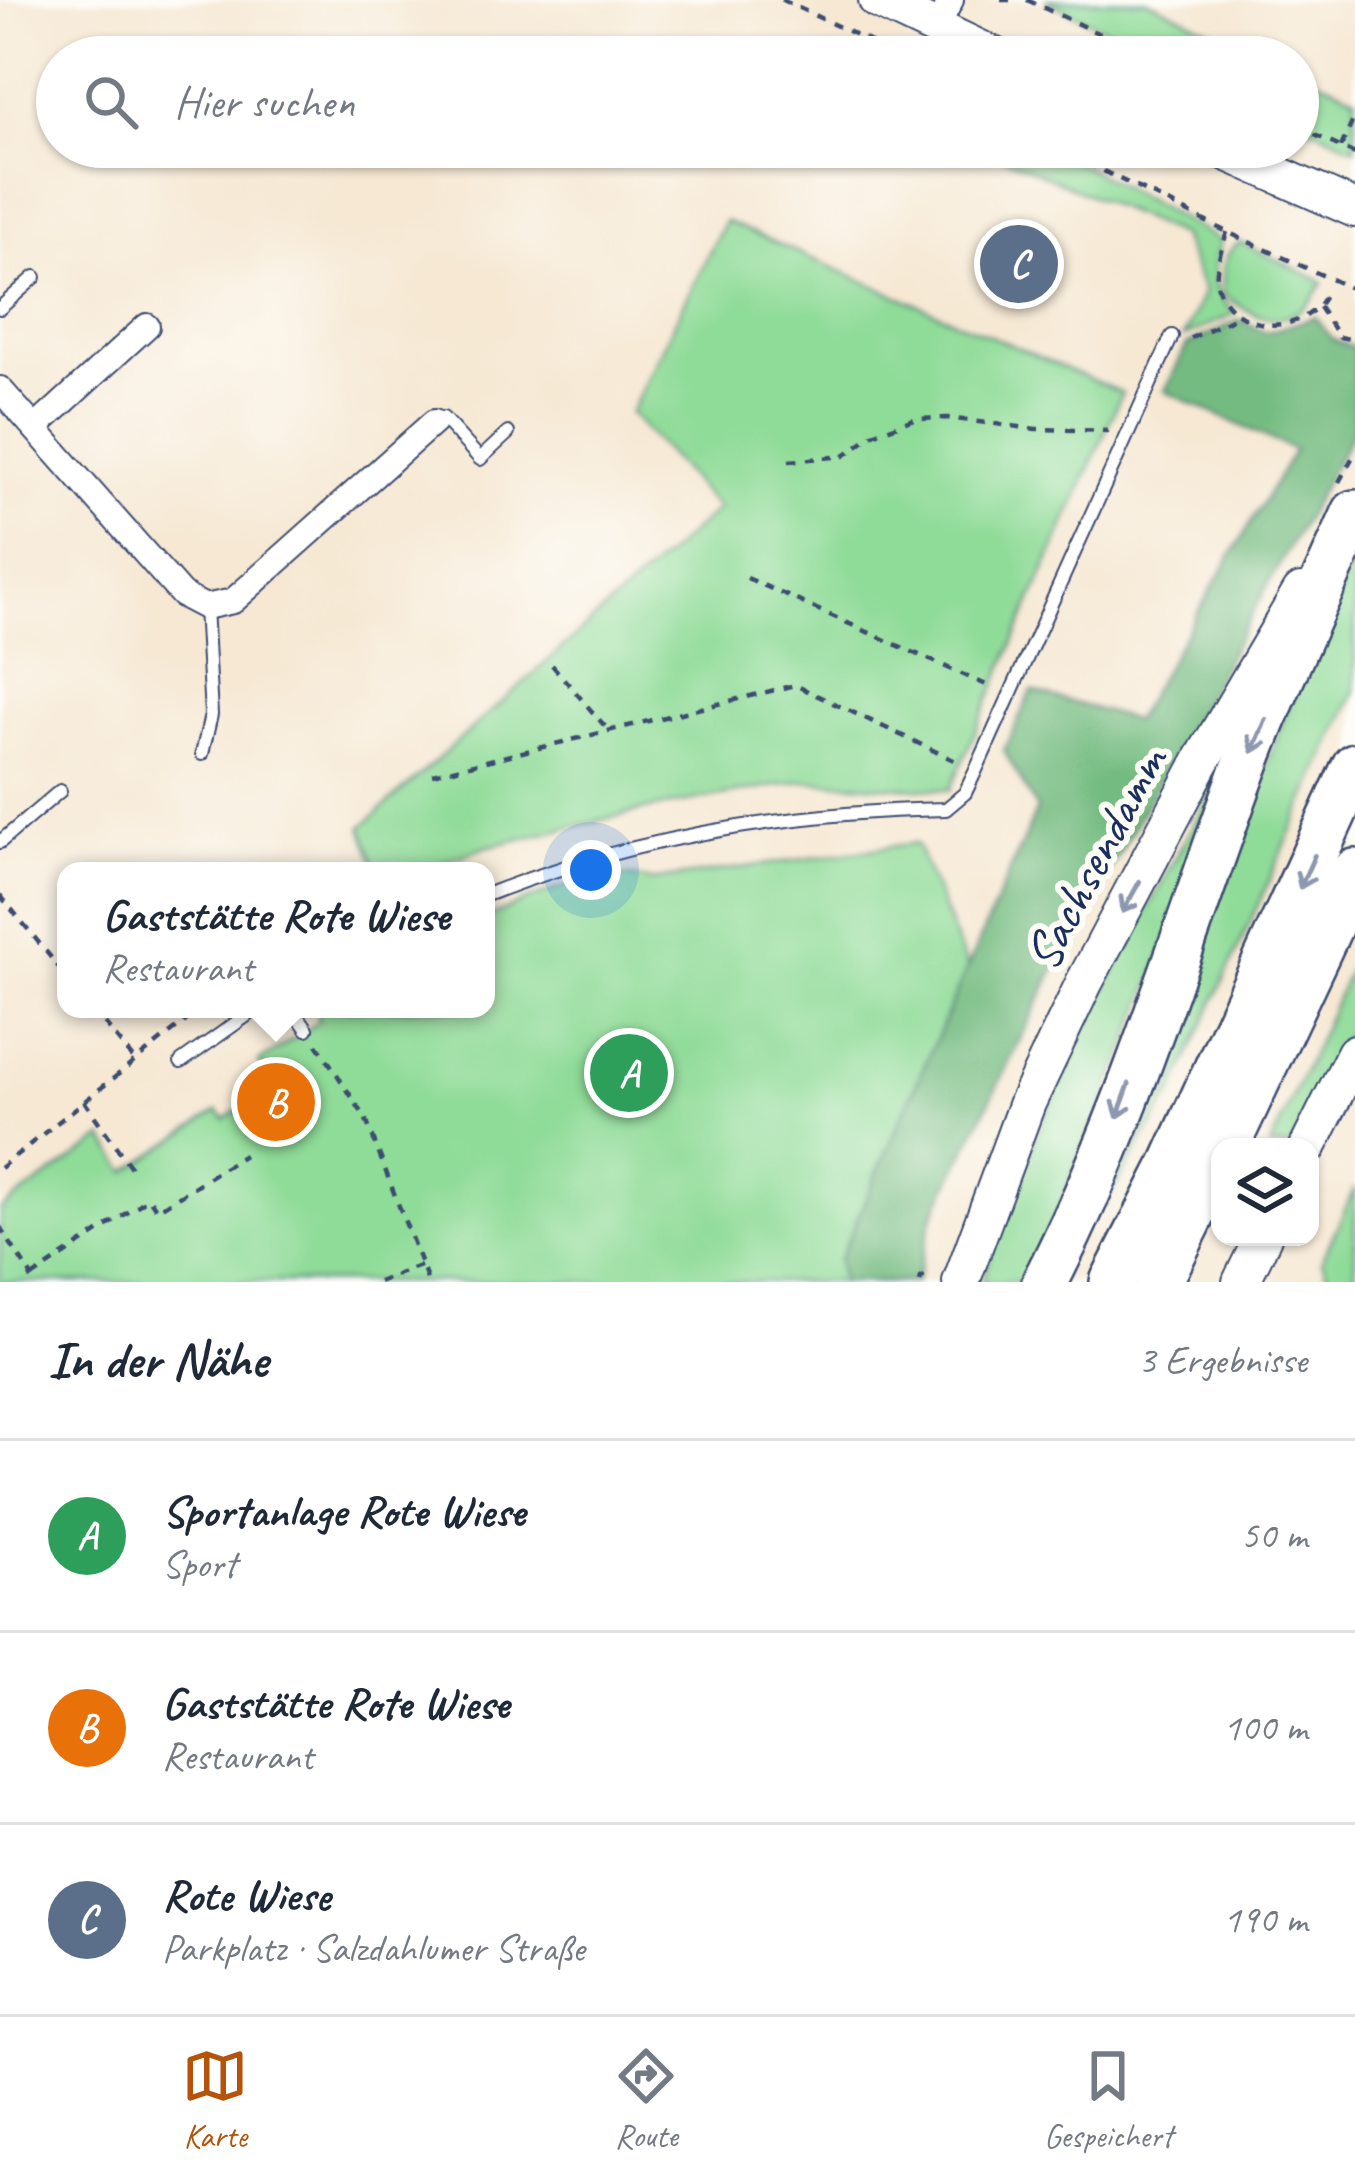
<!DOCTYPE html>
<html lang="de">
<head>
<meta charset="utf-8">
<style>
	:root { --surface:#fff; --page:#f2f2f3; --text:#1f2937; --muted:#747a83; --line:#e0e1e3; --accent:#b45309 }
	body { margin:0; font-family:Caveat,sans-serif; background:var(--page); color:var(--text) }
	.controls { position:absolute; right:36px; bottom:36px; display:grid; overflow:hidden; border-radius:24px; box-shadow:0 3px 9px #0004 }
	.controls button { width:108px; height:108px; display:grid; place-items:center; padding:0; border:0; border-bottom:3px solid var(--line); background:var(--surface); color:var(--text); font:60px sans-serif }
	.you { position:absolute; left:591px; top:870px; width:42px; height:42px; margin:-30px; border:9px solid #fff; border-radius:50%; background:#1a73e8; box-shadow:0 0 0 18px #1a73e833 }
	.badge { display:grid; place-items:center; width:78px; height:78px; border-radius:50%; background:var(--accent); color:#fff; font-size:39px; font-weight:700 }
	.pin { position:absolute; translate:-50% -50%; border:6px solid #fff; box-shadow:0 3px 12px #0006 }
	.popup { position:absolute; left:57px; top:862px; width:438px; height:156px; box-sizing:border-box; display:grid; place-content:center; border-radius:24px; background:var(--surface); filter:drop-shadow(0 3px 9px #0005); font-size:39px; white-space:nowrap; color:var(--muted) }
	.popup b { font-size:45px; color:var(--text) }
	.popup::after { content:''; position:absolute; left:50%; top:100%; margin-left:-24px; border:24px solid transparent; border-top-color:var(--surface) }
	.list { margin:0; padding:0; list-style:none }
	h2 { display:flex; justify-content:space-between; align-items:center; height:156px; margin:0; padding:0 48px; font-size:51px }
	h2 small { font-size:39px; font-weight:400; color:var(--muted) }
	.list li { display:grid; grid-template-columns:78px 1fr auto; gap:36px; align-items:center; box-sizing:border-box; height:192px; padding:0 48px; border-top:3px solid var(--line) }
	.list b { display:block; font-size:45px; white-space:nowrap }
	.list p { margin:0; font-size:39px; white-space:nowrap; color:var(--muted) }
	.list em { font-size:39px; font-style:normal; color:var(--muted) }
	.icon { flex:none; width:66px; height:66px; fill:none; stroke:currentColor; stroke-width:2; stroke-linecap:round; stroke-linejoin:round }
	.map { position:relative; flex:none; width:1355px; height:1282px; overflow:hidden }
	.search { position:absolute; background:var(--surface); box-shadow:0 3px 9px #0004; left:36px; right:36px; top:36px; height:132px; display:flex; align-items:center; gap:30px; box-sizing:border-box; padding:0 42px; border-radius:66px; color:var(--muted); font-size:45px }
	.sheet { height:732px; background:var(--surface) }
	nav { display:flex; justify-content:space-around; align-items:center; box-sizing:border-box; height:168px; border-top:3px solid var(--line); background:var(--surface); font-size:33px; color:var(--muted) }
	nav a { display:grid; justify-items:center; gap:6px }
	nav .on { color:var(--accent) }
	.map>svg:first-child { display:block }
</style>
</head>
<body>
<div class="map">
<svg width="1355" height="1282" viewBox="0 0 1355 1282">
	<rect width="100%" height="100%" fill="#fdfcf7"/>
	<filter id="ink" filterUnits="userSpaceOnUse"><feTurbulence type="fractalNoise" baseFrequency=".00833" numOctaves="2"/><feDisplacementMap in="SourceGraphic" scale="24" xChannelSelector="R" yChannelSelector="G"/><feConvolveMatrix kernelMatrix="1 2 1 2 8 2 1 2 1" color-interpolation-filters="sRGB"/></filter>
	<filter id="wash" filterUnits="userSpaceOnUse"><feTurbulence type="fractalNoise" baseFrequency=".004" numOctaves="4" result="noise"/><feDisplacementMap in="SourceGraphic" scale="48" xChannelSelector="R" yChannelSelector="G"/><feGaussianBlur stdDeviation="2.7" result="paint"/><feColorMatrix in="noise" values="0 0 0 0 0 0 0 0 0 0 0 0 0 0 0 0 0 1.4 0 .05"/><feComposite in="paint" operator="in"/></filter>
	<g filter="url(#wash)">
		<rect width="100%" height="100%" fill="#f6e8d3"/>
		<g fill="#8fdb98" stroke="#55857b" stroke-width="3">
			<polygon points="1045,0 1147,0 1270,57 1165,57"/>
			<polygon points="1298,70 1355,96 1355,148 1298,121"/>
			<path d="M 981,147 L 1049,147 L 1221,241 C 1211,271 1210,291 1235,313 L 1184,337 L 1204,292 L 1181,236 Z"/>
			<polygon points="725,221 1122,393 950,790 804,781 649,809 486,847 420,871 377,871 362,827 718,509 630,413"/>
			<path d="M 1240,242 L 1323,282 C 1298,330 1261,326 1224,294 C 1222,274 1221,254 1240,242 Z"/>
			<polygon points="1355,556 1355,691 1173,1092 1103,1207 1281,726"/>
			<path d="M 1247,728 L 1129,1042 L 1026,1282 L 982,1282 C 1044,1086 1148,907 1247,728 Z"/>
			<path d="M 916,843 L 1001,1049 L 932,1218 L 913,1282 L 0,1282 L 0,1210 L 104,1138 L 127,1172 L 218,1111 L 225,1119 L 274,1086 L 259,1062 L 319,1021 L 316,1016 L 324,1009 L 486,1009 L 486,918 C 536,898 595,865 650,881 Z"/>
			<polygon points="1355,957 1355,1017 1291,1147 1270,1147"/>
			<polygon points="1355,1187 1355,1282 1330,1282 1322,1260"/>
		</g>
		<polygon fill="#73bb80" stroke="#47756f" stroke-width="3" points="1315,317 1333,340 1355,348 1355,428 1054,971 932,1218 916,1282 841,1282 839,1260 1037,809 1004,751 1032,691 1134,720 1294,450 1165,391 1187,345 1240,320 1267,332"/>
	</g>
	<g filter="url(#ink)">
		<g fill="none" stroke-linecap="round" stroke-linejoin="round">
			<g stroke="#3c4b70" stroke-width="16">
				<g id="lane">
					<polyline points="0,308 35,277"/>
					<polyline points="435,421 443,418 480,459 508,433"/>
					<polyline points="202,754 211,715 205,607"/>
					<polyline points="0,842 60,791"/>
					<path d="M 486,895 C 631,838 790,812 946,809 L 965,793 L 976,770 L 1172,336"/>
					<polyline points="293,1009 307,1029"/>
					<polyline points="181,1062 256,1009"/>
				</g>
			</g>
			<g stroke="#3c4b70" stroke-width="28">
				<g id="street">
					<polyline points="936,29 951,0"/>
					<polyline points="0,389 182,595 205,607 233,601 434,422"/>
					<polyline points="35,428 147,326"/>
				</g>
			</g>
			<g stroke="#3c4b70" stroke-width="40">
				<g id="secondary">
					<polyline points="877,0 997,57"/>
					<polyline points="1215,147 1355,209"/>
					<polyline points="1308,1147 1355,1053"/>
					<polyline points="961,1282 1027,1103 1084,983 1201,762 1301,592"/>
					<polyline points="1241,1282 1263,1237"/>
				</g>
			</g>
			<g stroke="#3c4b70" stroke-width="50">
				<g id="highway">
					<polyline points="1226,1147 1355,872"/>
					<path d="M 1045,1282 C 1128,1120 1180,942 1243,772 C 1276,684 1317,599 1355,513"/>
					<polyline points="1113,1282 1173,1165 1355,766"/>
					<polyline points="1159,1282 1220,1158"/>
				</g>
			</g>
			<g stroke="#3c4b70" stroke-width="4.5" stroke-dasharray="9 9" stroke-linecap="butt">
				<polyline points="782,0 903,57"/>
				<polyline points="1001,0 1013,0"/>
				<polyline points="1027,0 1149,57"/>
				<polyline points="1298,127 1355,154"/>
				<polyline points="1055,147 1227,232 1355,290"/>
				<polyline points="1341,147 1355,116"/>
				<path d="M 1227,232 C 1221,252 1210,277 1222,297 C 1245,334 1304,334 1325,296"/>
				<polyline points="1319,307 1339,337 1355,340"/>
				<polyline points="1191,338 1240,315"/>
				<polyline points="789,461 844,456 873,434 914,419 947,418 1036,429 1108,431"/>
				<polyline points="1339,482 1355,453"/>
				<polyline points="747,578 993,688"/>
				<polyline points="552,665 609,731"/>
				<polyline points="433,774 795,685 960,763"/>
				<polyline points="0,895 66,976"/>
				<polyline points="93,1009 135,1061"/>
				<polyline points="317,1044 365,1117 428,1282"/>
				<polyline points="84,1101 132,1169"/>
				<polyline points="0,1168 201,1009"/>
				<polyline points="0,1227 32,1277 24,1282"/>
				<polyline points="32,1277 149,1198 157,1210 244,1155"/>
				<polyline points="378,1282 422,1265"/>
				<polyline points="920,1282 921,1277 932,1277"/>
			</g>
			<use href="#lane" stroke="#fff" stroke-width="12"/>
			<use href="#street" stroke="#fff" stroke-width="24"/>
			<use href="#secondary" stroke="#fff" stroke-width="36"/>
			<use href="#highway" stroke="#fff" stroke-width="45"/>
		</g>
		<defs><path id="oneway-shaft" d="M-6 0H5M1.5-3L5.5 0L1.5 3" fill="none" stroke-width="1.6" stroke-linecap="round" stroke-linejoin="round" transform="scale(3)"/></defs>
		<g stroke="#8d97ae">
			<use href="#oneway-shaft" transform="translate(1259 736) rotate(113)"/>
			<use href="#oneway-shaft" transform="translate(1307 872) rotate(114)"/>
			<use href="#oneway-shaft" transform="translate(1131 897) rotate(119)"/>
			<use href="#oneway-shaft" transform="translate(1123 1101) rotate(110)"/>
		</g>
	</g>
	<g text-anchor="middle" stroke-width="12" stroke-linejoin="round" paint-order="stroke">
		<g font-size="51" fill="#1b2f5e" stroke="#fdfcf7">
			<text transform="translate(1094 858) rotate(-62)" y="18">Sachsendamm</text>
		</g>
	</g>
</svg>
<div class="controls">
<button><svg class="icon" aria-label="layers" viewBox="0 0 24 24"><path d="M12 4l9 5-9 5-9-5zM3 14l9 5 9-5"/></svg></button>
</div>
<div class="you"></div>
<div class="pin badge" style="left:629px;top:1073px;background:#2e9e5b">A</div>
<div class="pin badge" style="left:276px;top:1102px;background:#e8710a">B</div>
<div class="popup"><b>Gaststätte Rote Wiese</b>Restaurant</div>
<div class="pin badge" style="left:1019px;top:264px;background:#5c6f8a">C</div>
<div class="search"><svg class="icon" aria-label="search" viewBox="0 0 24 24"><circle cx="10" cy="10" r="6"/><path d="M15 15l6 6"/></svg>Hier suchen</div>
</div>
<section class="sheet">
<h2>In der Nähe<small>3 Ergebnisse</small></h2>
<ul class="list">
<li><span class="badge" style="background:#2e9e5b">A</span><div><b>Sportanlage Rote Wiese</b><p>Sport</p></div><em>50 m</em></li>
<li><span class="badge" style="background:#e8710a">B</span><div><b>Gaststätte Rote Wiese</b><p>Restaurant</p></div><em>100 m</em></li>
<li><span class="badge" style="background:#5c6f8a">C</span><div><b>Rote Wiese</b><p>Parkplatz · Salzdahlumer Straße</p></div><em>190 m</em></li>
</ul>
</section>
<nav>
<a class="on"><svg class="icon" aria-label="map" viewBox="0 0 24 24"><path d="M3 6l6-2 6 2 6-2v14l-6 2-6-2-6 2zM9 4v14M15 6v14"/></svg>Karte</a>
<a><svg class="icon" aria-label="directions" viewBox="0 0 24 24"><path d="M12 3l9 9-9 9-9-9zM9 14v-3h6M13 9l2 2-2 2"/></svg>Route</a>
<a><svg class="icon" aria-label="saved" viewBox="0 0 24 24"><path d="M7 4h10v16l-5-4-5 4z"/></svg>Gespeichert</a>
</nav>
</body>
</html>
